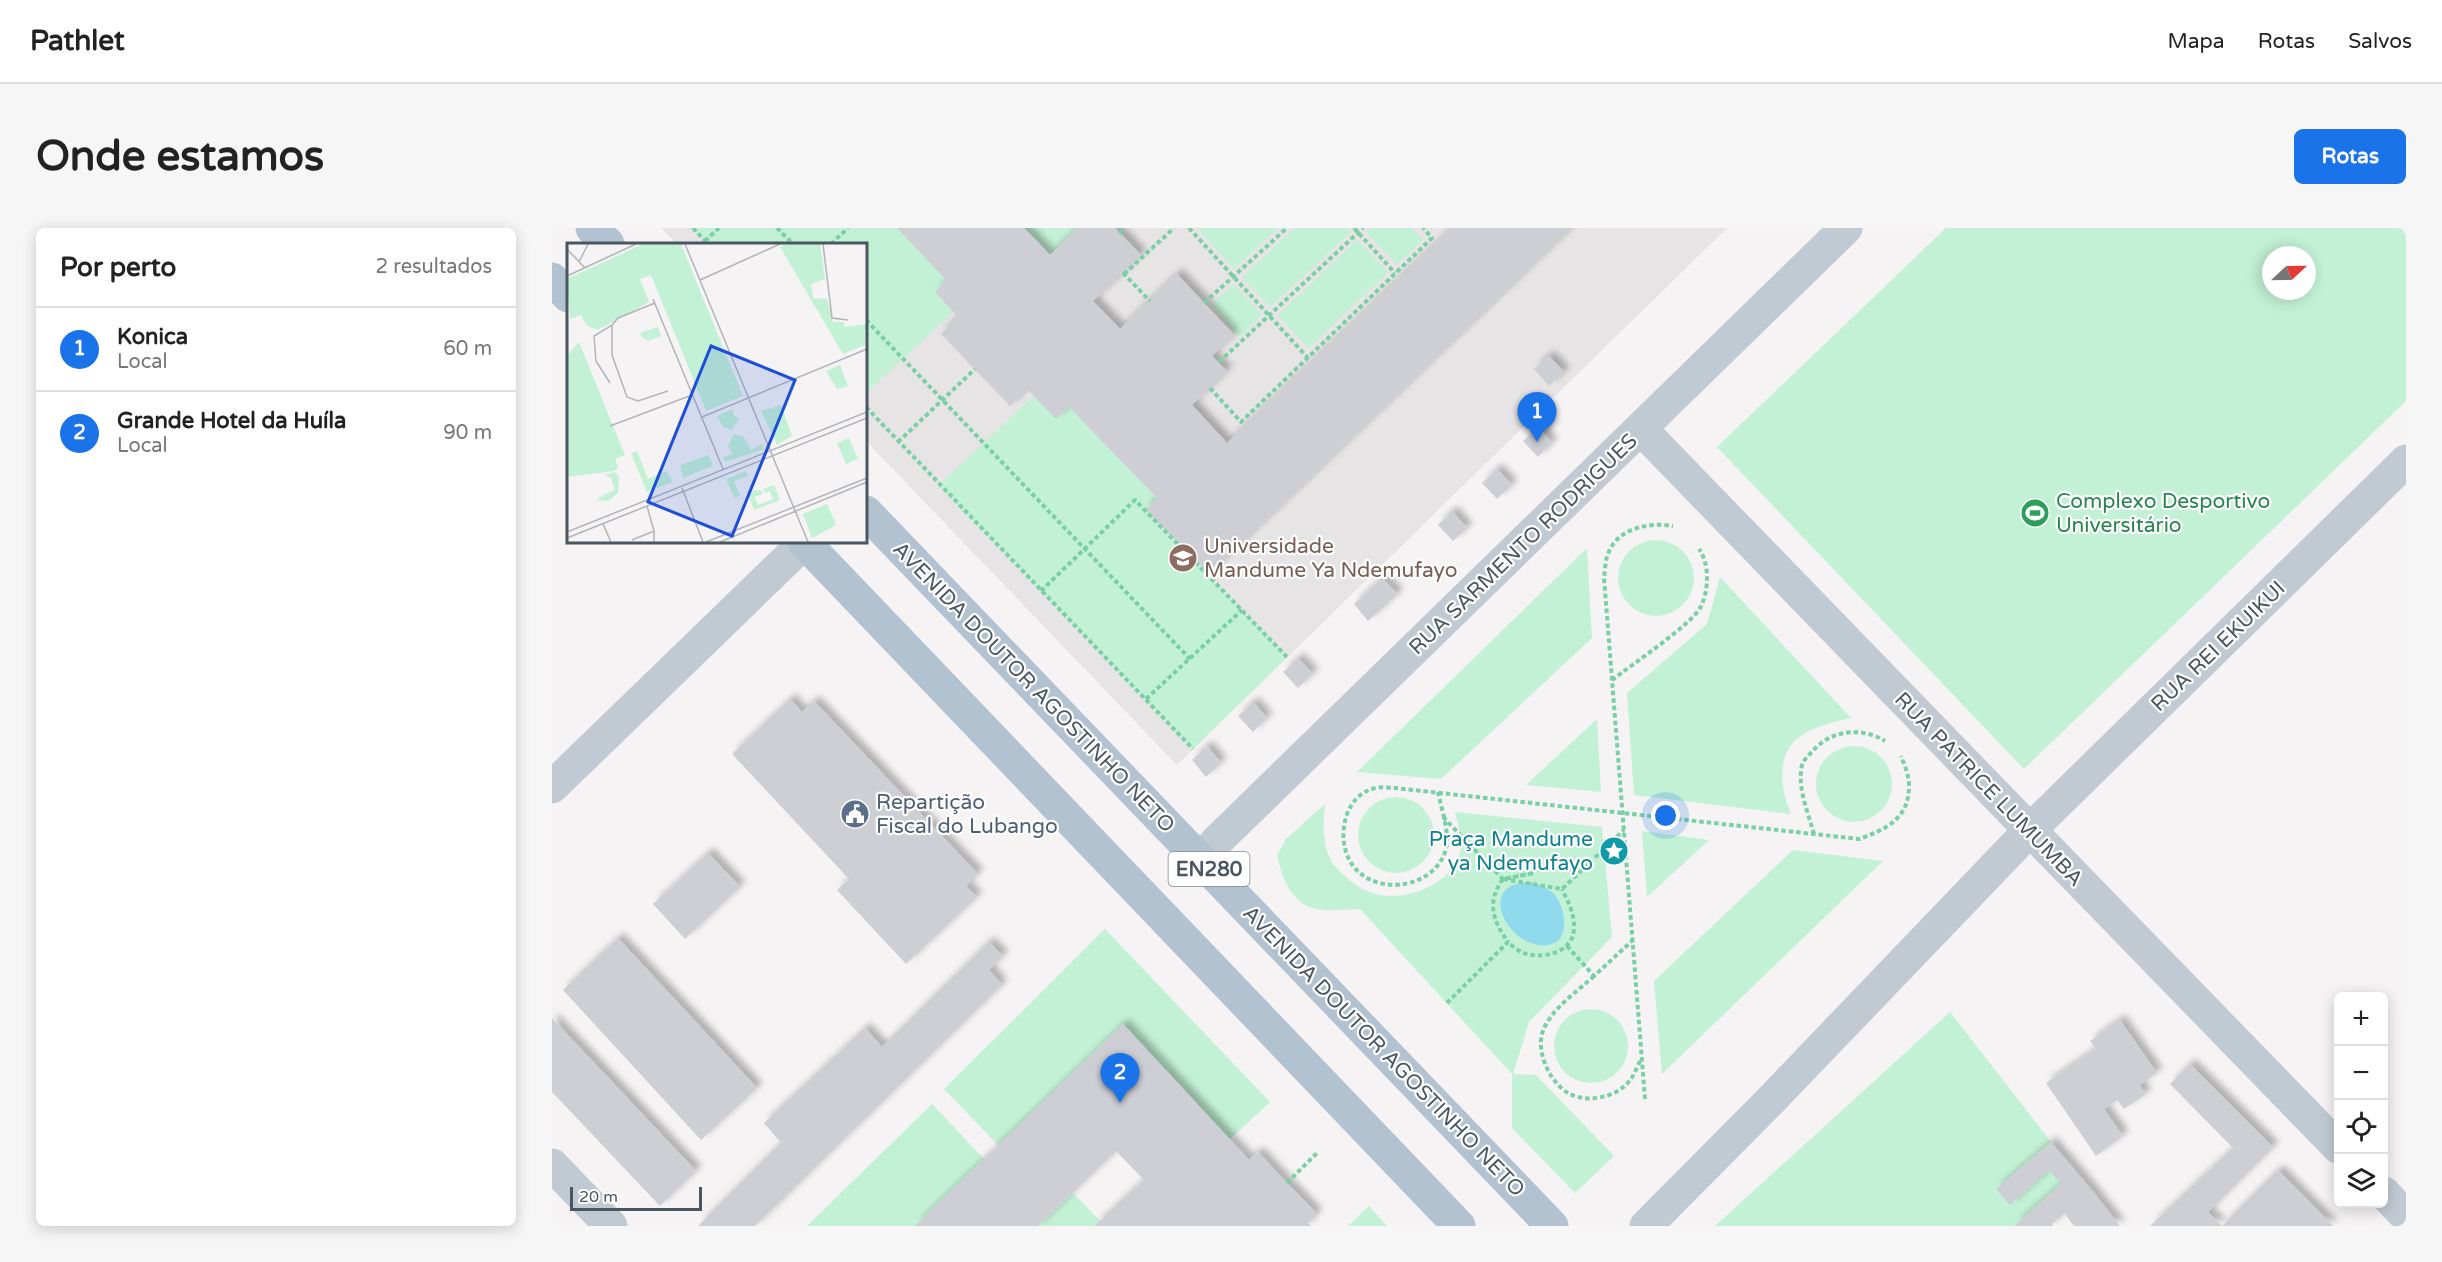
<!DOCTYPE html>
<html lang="pt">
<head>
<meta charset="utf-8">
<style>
	:root { --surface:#fff; --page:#f6f6f6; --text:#222; --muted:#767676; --line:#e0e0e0; --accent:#1a73e8 }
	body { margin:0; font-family:"Varela Round",sans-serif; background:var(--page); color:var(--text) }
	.controls { position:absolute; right:18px; bottom:18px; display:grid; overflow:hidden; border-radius:9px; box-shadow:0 3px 15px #0003 }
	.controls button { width:54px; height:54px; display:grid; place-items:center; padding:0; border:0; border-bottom:2px solid var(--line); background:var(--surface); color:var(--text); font:30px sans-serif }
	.compass { position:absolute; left:1710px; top:18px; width:54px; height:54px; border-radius:50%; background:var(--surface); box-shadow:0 3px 15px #0003; rotate:68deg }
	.scale { position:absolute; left:18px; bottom:15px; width:132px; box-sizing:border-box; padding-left:6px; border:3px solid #4a5661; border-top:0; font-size:16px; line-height:21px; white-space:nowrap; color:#4a5661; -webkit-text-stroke:4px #fff; paint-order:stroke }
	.you { position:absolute; left:1114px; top:588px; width:21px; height:21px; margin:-15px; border:4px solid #fff; border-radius:50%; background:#1a73e8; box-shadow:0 0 0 9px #1a73e833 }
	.badge { display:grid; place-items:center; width:39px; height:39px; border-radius:50%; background:var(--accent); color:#fff; font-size:20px; font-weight:700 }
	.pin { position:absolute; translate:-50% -50px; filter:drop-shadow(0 2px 3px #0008) }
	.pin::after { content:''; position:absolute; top:32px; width:21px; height:18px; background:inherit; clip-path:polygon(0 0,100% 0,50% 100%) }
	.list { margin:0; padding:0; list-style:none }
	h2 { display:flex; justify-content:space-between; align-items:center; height:78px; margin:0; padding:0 24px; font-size:26px }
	h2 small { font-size:20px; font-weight:400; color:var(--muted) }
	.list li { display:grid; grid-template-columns:39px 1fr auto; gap:18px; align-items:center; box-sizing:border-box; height:84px; padding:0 24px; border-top:2px solid var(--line) }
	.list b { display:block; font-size:22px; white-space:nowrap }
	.list p { margin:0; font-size:20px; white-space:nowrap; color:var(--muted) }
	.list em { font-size:20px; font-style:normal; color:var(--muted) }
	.icon { flex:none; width:33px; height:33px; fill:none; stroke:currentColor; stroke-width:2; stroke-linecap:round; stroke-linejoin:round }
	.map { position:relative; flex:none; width:1854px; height:998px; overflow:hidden; border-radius:9px }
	header { display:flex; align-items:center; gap:36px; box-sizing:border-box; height:84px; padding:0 30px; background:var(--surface); border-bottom:2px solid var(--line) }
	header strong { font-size:28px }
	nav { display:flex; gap:33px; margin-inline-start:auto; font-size:21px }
	.intro { display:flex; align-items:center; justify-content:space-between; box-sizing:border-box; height:144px; padding:0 36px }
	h1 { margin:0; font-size:42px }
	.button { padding:15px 27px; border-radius:9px; background:var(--accent); color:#fff; font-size:21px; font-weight:700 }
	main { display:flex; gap:36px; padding:0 36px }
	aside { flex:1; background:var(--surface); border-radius:9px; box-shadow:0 3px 15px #0003 }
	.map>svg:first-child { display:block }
</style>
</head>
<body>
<header>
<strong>Pathlet</strong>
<nav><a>Mapa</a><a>Rotas</a><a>Salvos</a></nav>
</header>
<div class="intro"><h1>Onde estamos</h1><a class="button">Rotas</a></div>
<main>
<aside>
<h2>Por perto<small>2 resultados</small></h2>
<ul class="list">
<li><span class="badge">1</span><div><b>Konica</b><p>Local</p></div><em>60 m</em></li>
<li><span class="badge">2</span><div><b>Grande Hotel da Huíla</b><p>Local</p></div><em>90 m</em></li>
</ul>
</aside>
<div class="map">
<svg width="1854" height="998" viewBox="0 0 1854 998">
	<defs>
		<filter id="shadow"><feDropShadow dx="5.5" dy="-5.5" stdDeviation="3" flood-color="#0004"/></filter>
	</defs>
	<rect width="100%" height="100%" fill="#f5f3f3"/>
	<polygon fill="#e6e4e5" points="109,0 1175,0 625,537 314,213 314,16 125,16"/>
	<g fill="#c3f1d5" fill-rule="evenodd">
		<polygon points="141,0 345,0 394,52 383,64 401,84 314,165 314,16 156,16"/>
		<polygon points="472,0 526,0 498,27"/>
		<polygon points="645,0 726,0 682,41"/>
		<polygon points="743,0 795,0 799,4 718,79 690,49"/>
		<polygon points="818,0 859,0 871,12 845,36 814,4"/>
		<path d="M 1394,0 L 1854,0 L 1854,173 L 1472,541 L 1165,219 ZM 1719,27 L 1755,27 L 1755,63 L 1719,63 Z"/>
		<polygon points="805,12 836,44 757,120 726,87"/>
		<polygon points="682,56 710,87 687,109 659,77"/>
		<polygon points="482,168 517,179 605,270 593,283 735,429 641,521 387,257"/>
		<circle cx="1104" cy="350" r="38"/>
		<polygon points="1035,320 1040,410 889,551 805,544"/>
		<path d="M 1168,349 L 1299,490 C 1282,494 1262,498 1247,509 C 1223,527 1229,563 1239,586 L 1082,567 L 1075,465 L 1155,396 Z"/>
		<polygon points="1045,491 1049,564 974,557"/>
		<circle cx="1302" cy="556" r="38"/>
		<circle cx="844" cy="607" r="38"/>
		<path d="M 773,576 C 771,595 770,617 780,634 C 788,646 807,661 820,665 C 850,675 894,659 907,629 C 912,615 906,597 903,584 L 1050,599 L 1060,709 L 977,794 L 961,846 L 984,847 L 1062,928 L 1023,965 L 960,900 L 960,846 L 808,681 C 795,681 778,684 765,681 C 739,676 730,650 725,627 L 734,611 Z"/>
		<polygon points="1090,603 1157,612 1095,669"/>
		<polygon points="1241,622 1331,633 1110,846 1102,753"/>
		<polygon points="553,701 718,874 678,911 447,918 392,861"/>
		<circle cx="1039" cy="818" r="37"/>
		<polygon points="1398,784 1499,914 1539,961 1498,998 1163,998"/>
		<polygon points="380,876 432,931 363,998 255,998"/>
		<polygon points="521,965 548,993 542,998 486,998"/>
		<polygon points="817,978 835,998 796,998"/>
	</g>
	<path fill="#90daee" d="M 979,654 C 987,657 997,660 1003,667 C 1014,681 1019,714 996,717 C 964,722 934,676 956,660 C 963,655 971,655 979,654 Z"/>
	<g fill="#cdcfd5" filter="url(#shadow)">
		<polygon points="345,0 472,0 498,27 526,0 563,0 589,27 541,73 568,101 625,46 682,107 660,128 675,143 640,177 675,215 900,0 1019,0 657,346 593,282 605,270 517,179 504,191 475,161 458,178 389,106 406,89 383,64 394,52"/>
		<polygon points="997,128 1012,144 997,158 982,141"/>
		<polygon points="986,199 1000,215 986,229 971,213"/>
		<polygon points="945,241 960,257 945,271 930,255"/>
		<polygon points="900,283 915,300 901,313 886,297"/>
		<polygon points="830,350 846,366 816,393 802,376"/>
		<polygon points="746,430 761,446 746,460 731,444"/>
		<polygon points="238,471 250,484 262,473 426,646 414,658 425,669 354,736 285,662 297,651 180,526"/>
		<polygon points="701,474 715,490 701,504 686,488"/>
		<polygon points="655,518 669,535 654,549 640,532"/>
		<polygon points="156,625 188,659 133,711 101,676"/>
		<polygon points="66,710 205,860 149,912 11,762"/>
		<polygon points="437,714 451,728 437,742 450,757 203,998 146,998 229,915 212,895 313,800 330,819"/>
		<polygon points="0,790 144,943 108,978 0,864"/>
		<polygon points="1568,792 1605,845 1587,857 1594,866 1572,881 1565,872 1552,881 1571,908 1544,928 1494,855 1544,821 1538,813"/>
		<polygon points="571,796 697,932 706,924 735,955 765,986 756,995 759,998 542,998 592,952 564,923 486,998 363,998"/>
		<polygon points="1638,836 1721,919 1656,984 1670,998 1726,942 1781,998 1598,998 1681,920 1618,856"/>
		<polygon points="1499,914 1539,961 1568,998 1522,998 1512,985 1500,996 1501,998 1462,998 1509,956 1497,942 1458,977 1444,961"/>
	</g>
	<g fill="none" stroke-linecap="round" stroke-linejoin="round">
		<g stroke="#7ad0a6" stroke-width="4" stroke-dasharray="4.5 3" stroke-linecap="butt">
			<polyline points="141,0 156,16"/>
			<polyline points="225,0 241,16"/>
			<polyline points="637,0 756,130"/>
			<polyline points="802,0 843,45"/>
			<polyline points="567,5 572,0"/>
			<polyline points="153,13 167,0"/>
			<polyline points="279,16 296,0"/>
			<polyline points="571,45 598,73"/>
			<polyline points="572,46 622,0"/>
			<polyline points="652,75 735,0"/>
			<polyline points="314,92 638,431"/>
			<polyline points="667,134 811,0"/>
			<polyline points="658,160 689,194 880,10 871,0"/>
			<polyline points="314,179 641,521"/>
			<polyline points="346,214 423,141"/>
			<polyline points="489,363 583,272 735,429"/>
			<path d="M 1060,452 C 1078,438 1140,396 1148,380 C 1157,364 1158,336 1147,321"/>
			<polyline points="594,471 690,382"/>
			<path d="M 886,564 C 889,580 896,599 895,615 C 890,658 828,671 802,639 C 783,616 790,570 820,561 C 827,558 836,560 843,560 L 1307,611 C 1335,601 1358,590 1357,556 C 1357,547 1352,536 1349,528"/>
			<polyline points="891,589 951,651 982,645 951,651 1010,661 1072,602"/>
			<path d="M 1262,606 C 1256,584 1245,560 1250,537 C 1251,533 1255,529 1258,526 C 1277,502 1308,498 1333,513"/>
			<path d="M 951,651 C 934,674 941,693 956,714"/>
			<polyline points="1015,718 1042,748 1081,712"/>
			<path d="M 1042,748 C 1025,764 997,782 990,806 C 985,825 997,851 1013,863 C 1032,877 1066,870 1079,851 C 1083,845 1086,837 1089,831"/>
			<path d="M 895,775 L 956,714 C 960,718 966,723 972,725 C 988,731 1016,726 1021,707 C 1025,691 1017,675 1010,661"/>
			<path d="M 1093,871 L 1052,350 C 1053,343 1053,333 1056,326 C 1065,300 1097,294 1121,298"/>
			<polyline points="735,955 766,924"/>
		</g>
		<g stroke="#c1cad2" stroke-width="33">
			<polyline points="1089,201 1478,602 1854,233"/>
			<polyline points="0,559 253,314"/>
			<polyline points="649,632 665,613 1294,0"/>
		</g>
		<g stroke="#c1cad2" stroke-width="33">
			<polyline points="0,937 59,998"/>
			<polyline points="1832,965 1854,988"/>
			<polyline points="1094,998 1220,871 1478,602 1786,919"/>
		</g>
		<g stroke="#b3c2d1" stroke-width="33">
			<polyline points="40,0 56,16"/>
			<polyline points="0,51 16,68"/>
			<polyline points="314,284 1000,998"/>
			<polyline points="252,314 907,998"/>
		</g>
	</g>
	<defs>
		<g id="stadium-disc" transform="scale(1.5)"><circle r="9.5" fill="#2e9e5b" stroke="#fff"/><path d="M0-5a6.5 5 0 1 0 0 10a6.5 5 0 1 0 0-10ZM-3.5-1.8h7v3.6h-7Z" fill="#fff"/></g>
		<g id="university-disc" transform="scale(1.5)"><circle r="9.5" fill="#8d6e63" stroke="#fff"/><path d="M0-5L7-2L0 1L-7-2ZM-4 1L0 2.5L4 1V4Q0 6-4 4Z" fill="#fff"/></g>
		<g id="civic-disc" transform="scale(1.5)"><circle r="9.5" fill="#5c6f8a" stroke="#fff"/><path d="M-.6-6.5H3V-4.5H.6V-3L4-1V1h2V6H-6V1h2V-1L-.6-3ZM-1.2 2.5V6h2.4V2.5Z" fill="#fff"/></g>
		<g id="sight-disc" transform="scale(1.5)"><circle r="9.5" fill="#0f9aa8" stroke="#fff"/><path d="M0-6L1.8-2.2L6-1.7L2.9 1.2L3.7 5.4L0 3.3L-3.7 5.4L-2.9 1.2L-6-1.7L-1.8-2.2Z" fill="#fff"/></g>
	</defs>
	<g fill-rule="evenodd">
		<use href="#stadium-disc" x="1483" y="285"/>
		<use href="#university-disc" x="631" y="330"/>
		<use href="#civic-disc" x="303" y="586"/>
		<use href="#sight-disc" x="1062" y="623"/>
	</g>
	<g text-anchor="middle" stroke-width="4.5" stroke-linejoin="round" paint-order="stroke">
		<rect fill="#fff" stroke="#808990" stroke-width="1.5" x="616.5" y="624" width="81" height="34" rx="4.5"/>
		<g font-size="20" font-weight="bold" fill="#4a5661">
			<text x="657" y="648">EN280</text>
		</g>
		<g font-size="21" fill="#27864d" stroke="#fff" text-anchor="start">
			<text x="1504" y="280">Complexo Desportivo<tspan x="1504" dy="24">Universitário</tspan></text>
		</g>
		<g font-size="21" fill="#4a5661" stroke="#fff">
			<text transform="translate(971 316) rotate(-44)" y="7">RUA SARMENTO RODRIGUES</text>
			<text transform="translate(1666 418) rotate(-44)" y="7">RUA REI EKUIKUI</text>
			<text transform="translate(482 459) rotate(46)" y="7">AVENIDA DOUTOR AGOSTINHO NETO</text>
			<text transform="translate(1437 561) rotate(46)" y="7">RUA PATRICE LUMUMBA</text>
			<text transform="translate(832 823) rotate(46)" y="7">AVENIDA DOUTOR AGOSTINHO NETO</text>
		</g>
		<g font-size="21" fill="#785e54" stroke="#fff" text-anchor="start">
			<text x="652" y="325">Universidade<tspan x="652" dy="24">Mandume Ya Ndemufayo</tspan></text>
		</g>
		<g font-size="21" fill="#4e5e75" stroke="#fff" text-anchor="start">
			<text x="324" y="581">Repartição<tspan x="324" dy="24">Fiscal do Lubango</tspan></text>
		</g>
		<g font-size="21" fill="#0d838f" stroke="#fff" text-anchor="end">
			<text x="1041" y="618">Praça Mandume<tspan x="1041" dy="24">ya Ndemufayo</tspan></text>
		</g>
	</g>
	<g transform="translate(15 15)">
		<rect width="300" height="300" fill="#f5f3f3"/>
		<path d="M 76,1 L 114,1 L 176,153 L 139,168 L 84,32 L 73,36 L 82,59 L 31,87 L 19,82 L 14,72 L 3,76 L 0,36 ZM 220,1 L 253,1 L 258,36 L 244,41 L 246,55 L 260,56 L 266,79 L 277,79 L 278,84 L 299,81 L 298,102 L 276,111 L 213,4 ZM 91,84 L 94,93 L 81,98 L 75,94 L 73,90 ZM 12,99 L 58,212 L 48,216 L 51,225 L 47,228 L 0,234 L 0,113 ZM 273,122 L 281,143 L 270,146 L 259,128 ZM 214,162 L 225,193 L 210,202 L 194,168 ZM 166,166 L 167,173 L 172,175 L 165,187 L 156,184 L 150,173 ZM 167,191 L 177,194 L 184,207 L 195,201 L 197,206 L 158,219 L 156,214 L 166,211 L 161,203 ZM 282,195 L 291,216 L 279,221 L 270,200 ZM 70,208 L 81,236 L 99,228 L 106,239 L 80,249 L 64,210 ZM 142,212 L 146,223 L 116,235 L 113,222 ZM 179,228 L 181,233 L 167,238 L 173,253 L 167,255 L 159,236 ZM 48,229 L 52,234 L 51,250 L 41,258 L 31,257 L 33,253 L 36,255 L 36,252 L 48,247 L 44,235 L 38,232 ZM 207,242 L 213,257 L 187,267 L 180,248 L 194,247 L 196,251 L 187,254 L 191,262 L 206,256 L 203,248 L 198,250 L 196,246 ZM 260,261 L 269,282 L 245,295 L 236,271 Z" fill="#c3f1d5"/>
		<path fill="none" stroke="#b1b4b9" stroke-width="1.5" d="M 118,1 L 241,299M 256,1 L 265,75 L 281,77M 0,6 L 18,25M 12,19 L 21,1M 0,33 L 69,1M 133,37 L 213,1M 86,56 L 156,226M 45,82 L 51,75 L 88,60M 43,140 L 29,118 L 27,93 L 45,82 L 45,112 L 60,154 L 71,158 L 101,148M 135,174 L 300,106M 43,183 L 125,152M 115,245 L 136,299M 80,263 L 87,288M 36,281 L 44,299M 0,289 L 300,169M 0,295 L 300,175M 65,297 L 87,288 L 87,299M 139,299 L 300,235M 153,299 L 300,239"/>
		<path fill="#1d4ed8" fill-opacity="0.15" stroke="#1d4ed8" stroke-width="3" d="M 144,103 L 228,137 L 165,293 L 81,259 Z"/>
		<rect width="300" height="300" fill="none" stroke="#4a5661" stroke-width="3"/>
	</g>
</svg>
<div class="controls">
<button>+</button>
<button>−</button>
<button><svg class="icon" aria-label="locate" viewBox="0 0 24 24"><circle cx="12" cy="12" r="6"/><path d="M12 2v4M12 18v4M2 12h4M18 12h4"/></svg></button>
<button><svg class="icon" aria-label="layers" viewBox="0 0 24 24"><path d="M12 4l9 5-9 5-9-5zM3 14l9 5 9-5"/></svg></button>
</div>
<svg class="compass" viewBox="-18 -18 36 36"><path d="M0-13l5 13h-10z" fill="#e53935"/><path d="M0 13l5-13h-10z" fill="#767676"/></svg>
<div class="scale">20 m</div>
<div class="you"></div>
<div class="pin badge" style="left:985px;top:214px">1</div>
<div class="pin badge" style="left:568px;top:875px">2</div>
</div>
</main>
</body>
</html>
